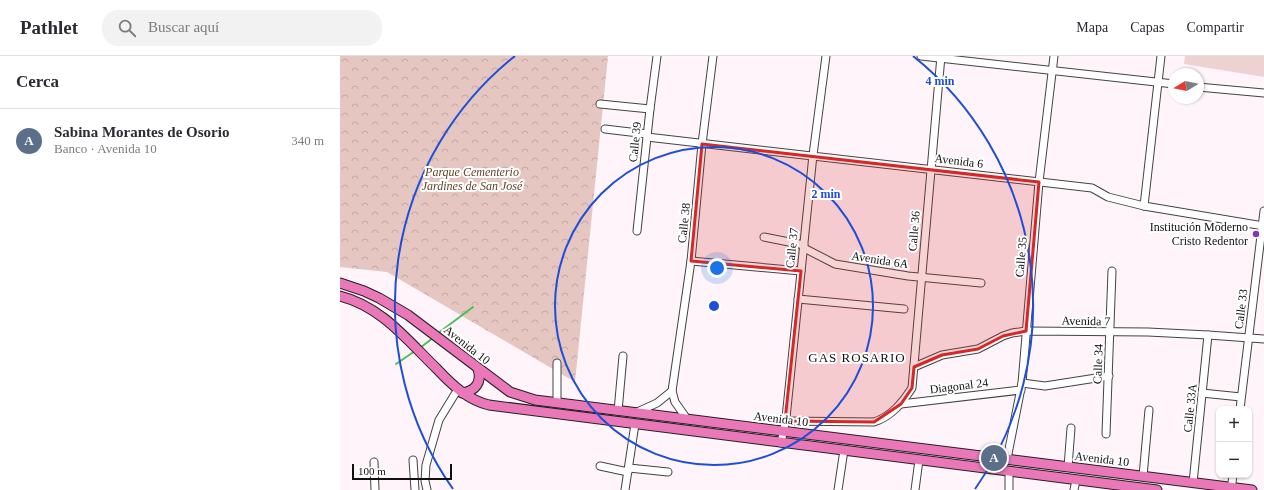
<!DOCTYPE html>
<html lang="es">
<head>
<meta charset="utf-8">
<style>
	:root { --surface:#fff; --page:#f2f2f3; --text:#2b2b33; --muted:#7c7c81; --line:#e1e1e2; --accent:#8436b2 }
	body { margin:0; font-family:Georgia,serif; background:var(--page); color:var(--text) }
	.controls { position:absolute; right:12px; bottom:12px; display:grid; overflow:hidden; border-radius:8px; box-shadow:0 1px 3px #0004 }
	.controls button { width:36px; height:36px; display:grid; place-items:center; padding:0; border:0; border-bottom:1px solid var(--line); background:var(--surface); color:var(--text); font:20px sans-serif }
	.compass { position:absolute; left:828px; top:12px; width:36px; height:36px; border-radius:50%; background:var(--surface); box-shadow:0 1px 3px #0004; rotate:260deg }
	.scale { position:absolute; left:12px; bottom:10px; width:100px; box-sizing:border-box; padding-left:4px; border:2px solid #101010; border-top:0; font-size:11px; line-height:14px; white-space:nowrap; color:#101010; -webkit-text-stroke:3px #fff; paint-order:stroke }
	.you { position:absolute; left:377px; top:212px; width:14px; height:14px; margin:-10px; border:3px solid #fff; border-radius:50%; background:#1a73e8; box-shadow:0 0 0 6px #1a73e833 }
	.badge { display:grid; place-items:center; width:26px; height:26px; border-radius:50%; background:var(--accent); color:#fff; font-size:13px; font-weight:700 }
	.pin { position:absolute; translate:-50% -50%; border:2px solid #fff; box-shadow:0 1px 4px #0006 }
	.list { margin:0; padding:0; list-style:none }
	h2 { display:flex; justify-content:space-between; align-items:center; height:52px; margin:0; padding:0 16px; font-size:17px }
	h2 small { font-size:13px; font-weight:400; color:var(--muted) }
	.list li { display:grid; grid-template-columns:26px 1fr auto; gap:12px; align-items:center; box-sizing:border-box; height:64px; padding:0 16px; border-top:1px solid var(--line) }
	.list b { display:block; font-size:15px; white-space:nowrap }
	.list p { margin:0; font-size:13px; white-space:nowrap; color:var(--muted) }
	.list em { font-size:13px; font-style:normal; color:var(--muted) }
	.icon { flex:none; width:22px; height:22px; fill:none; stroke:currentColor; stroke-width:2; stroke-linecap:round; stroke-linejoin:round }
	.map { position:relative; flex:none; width:924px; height:434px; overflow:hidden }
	header { display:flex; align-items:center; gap:24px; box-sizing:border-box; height:56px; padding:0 20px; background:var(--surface); border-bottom:1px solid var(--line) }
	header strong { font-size:19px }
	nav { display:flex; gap:22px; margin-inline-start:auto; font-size:14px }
	.search { width:280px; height:36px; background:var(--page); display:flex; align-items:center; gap:10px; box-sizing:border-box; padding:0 14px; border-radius:16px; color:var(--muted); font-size:15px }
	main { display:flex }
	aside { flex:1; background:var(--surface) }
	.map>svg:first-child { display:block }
</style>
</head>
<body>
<header>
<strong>Pathlet</strong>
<div class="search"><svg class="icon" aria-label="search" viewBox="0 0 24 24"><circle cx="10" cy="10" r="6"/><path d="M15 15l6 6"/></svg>Buscar aquí</div>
<nav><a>Mapa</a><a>Capas</a><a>Compartir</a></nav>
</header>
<main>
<aside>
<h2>Cerca<small></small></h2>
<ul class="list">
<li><span class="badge" style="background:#5c6f8a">A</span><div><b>Sabina Morantes de Osorio</b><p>Banco · Avenida 10</p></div><em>340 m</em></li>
</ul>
</aside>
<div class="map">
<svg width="924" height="434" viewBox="0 0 924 434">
	<defs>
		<pattern id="park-crowns" width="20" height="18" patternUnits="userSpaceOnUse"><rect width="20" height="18" fill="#e6c6c1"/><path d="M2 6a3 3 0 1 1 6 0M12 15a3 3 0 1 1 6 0" fill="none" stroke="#c4a9a5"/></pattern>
	</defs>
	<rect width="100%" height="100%" fill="#fef4f9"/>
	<polygon fill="url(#park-crowns)" points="0,0 268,0 235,326 47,216 0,211"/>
	<polygon fill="#eed2d1" points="845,0 924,0 924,21 844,8"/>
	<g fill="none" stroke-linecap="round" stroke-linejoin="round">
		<g stroke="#4dbf55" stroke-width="2">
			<polyline points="97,278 133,251"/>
			<polyline points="80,292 94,281"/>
			<polyline points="56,308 75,295"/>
		</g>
		<g stroke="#434343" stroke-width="9">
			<g id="minor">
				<polyline points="581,0 834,28"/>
				<polyline points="858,31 924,37"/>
				<polyline points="260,48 310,53"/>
				<polyline points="265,73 307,78"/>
				<polyline points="307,81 752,132 768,141 804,150 924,170"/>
				<polyline points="804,150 821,0"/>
				<polyline points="297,175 310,53 317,0"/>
				<polyline points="424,181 464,189"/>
				<polyline points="464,192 495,208 568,220 641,227"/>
				<polyline points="351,205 461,215"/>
				<polyline points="458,243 564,253"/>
				<polyline points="574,311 602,299 638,293 663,280 672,277 686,275 808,276 868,279 924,283"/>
				<polyline points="682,327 705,330 769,320"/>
				<polyline points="862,337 901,341"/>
				<polyline points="217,347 217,307"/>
				<polyline points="561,348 681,334"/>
				<polyline points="900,353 924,155"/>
				<polyline points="278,355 283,300"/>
				<polyline points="295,357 317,347 332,335"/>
				<polyline points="347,363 335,346 332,335 351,205 362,88 373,0"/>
				<path d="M 445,365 L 534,366 C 552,360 562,347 572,332 L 601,0"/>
				<polyline points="766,378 772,215"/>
				<polyline points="441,387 446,362 473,99 486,0"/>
				<polyline points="667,403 682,327 699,126 714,0"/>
				<polyline points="73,404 75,434"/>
				<polyline points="34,406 35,434"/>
				<polyline points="260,410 288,416"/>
				<polyline points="728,411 731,372"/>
				<polyline points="289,412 328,416"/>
				<polyline points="803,420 809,354"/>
				<polyline points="853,427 868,279"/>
				<polyline points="87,434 85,425 86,409 99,364 118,333"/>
				<polyline points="285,434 295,368"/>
				<polyline points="498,434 504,394"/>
				<polyline points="575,434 579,404"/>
				<polyline points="669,434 669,415"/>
				<polyline points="734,434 736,424"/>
				<polyline points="891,434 893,419"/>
			</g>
		</g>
		<g stroke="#212121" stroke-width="11">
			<g id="major">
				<polyline points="0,227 24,235 39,242 68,259 170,336 195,344 912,434"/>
				<path d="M 0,240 C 41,250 68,285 97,313 C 112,329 128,344 149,349 L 817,434"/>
				<path d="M 122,337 C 136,335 142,326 138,313"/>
			</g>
		</g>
		<use href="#minor" stroke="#fff" stroke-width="7"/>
		<use href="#major" stroke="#ea78b9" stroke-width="9"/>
	</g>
	<path fill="#d62828" fill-opacity="0.2" stroke="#d62828" stroke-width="3" stroke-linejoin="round" d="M 362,88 L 699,126 L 686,275 L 663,280 L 638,293 L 602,299 L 574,311 L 572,332 L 561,348 L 534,366 L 445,365 L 461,215 L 351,205 Z"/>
	<g fill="none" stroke="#1d4ed8" stroke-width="2">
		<circle cx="374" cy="250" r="159"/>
		<path d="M113 433A319 319 0 0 1 175 0M573 0A319 319 0 0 1 635 433"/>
	</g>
	<circle fill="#8436b2" stroke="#fff" stroke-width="1.5" cx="916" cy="178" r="4"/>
	<g text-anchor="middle" stroke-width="4" stroke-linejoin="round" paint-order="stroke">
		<g font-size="12" fill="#101010" stroke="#fff">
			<text transform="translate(295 86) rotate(-84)" y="4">Calle 39</text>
			<text transform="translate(619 105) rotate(7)" y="4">Avenida 6</text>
			<text transform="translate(344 167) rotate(-84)" y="4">Calle 38</text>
			<text transform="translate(574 175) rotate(-85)" y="4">Calle 36</text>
			<text transform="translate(452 192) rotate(-84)" y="4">Calle 37</text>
			<text transform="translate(681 201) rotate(-85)" y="4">Calle 35</text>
			<text transform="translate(540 204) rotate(9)" y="4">Avenida 6A</text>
			<text transform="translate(901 253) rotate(-83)" y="4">Calle 33</text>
			<text transform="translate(746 265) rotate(1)" y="4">Avenida 7</text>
			<text transform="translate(127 289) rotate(38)" y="4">Avenida 10</text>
			<text transform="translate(758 308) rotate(-88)" y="4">Calle 34</text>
			<text transform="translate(619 330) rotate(-7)" y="4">Diagonal 24</text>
			<text transform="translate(850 352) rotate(-84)" y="4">Calle 33A</text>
			<text transform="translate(441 363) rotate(7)" y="4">Avenida 10</text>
			<text transform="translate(762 403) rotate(7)" y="4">Avenida 10</text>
		</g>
		<g font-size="12" font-style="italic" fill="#624226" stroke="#fff">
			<text x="132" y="120">Parque Cementerio<tspan x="132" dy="14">Jardines de San José</tspan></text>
		</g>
		<g font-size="12" fill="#101010" stroke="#fff" text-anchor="end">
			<text x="908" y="175">Institución Moderno<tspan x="908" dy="14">Cristo Redentor</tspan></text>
		</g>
		<g font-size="13" letter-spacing="1" fill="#101010" stroke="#fff">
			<text x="517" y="306">GAS ROSARIO</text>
		</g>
	</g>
	<circle cx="374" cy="250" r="6" fill="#1d4ed8" stroke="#fff" stroke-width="2"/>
	<g font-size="12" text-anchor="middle" font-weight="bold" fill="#1d4ed8" stroke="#fff" stroke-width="4" stroke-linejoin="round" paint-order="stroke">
		<text x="600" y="29">4 min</text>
		<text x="486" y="142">2 min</text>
	</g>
</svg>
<div class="controls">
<button>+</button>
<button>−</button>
</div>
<svg class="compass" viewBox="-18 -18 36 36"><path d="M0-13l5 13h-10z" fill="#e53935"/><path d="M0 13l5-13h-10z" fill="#7c7c81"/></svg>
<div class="scale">100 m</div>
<div class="you"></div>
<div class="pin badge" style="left:654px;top:402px;background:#5c6f8a">A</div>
</div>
</main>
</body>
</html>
